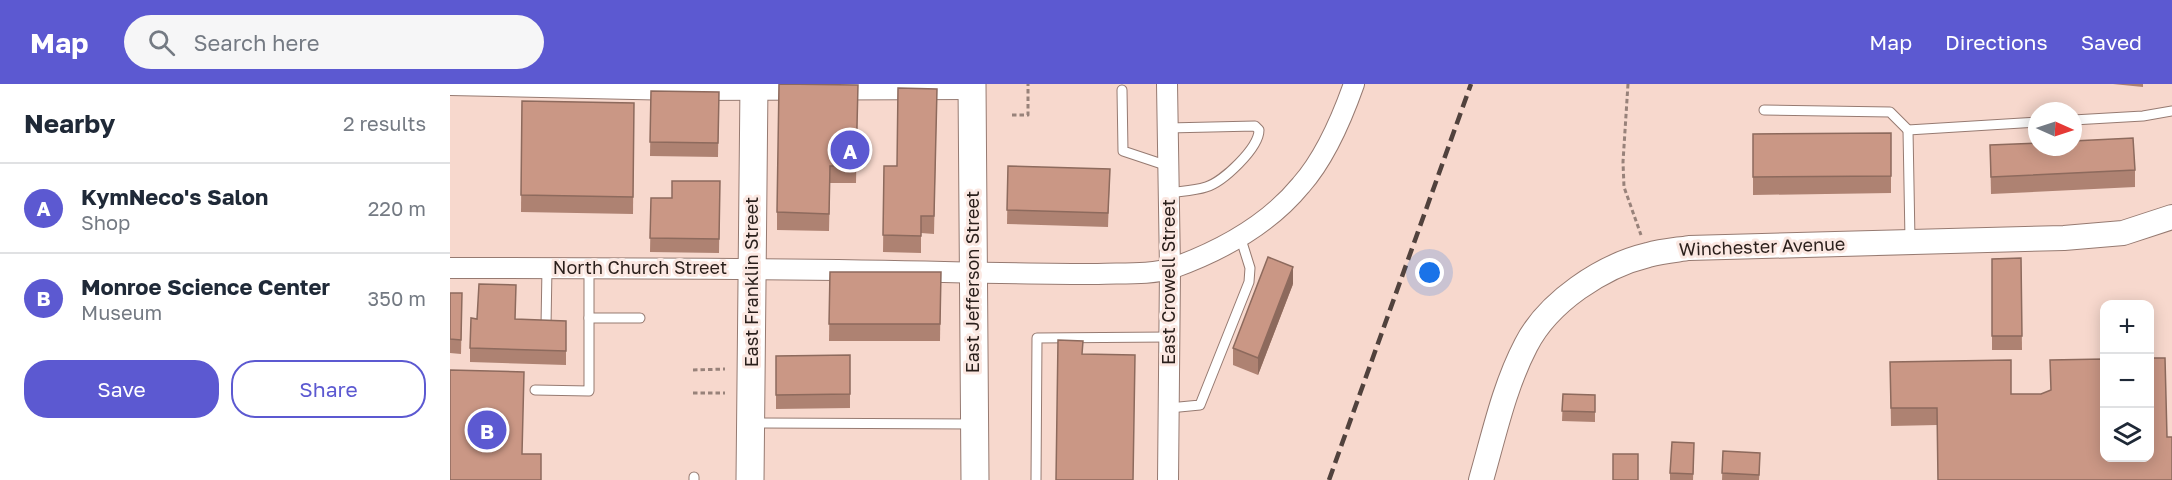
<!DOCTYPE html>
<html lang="en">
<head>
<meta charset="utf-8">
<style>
	:root { --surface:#fff; --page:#f6f6f7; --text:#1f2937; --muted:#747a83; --line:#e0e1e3; --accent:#5c59d1 }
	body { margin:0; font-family:"Golos Text",sans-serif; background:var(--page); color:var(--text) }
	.controls { position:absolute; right:18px; bottom:18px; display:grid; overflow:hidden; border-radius:12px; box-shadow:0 3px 15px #0003 }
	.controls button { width:54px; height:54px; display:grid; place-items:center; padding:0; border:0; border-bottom:2px solid var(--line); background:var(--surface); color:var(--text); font:30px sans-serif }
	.compass { position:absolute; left:1578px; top:18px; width:54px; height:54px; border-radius:50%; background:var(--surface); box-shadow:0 3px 15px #0003; rotate:93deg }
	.you { position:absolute; left:980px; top:189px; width:21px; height:21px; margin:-15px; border:4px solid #fff; border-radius:50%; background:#1a73e8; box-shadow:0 0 0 9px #1a73e833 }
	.badge { display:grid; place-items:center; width:39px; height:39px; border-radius:50%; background:var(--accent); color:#fff; font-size:20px; font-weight:700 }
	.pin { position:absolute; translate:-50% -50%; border:3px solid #fff; box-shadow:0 2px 6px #0006 }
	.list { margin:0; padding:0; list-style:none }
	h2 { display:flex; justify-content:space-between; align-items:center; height:78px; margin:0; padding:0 24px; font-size:26px }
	h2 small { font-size:20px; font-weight:400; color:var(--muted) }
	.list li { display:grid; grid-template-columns:39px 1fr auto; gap:18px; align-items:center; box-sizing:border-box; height:90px; padding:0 24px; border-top:2px solid var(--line) }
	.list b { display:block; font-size:22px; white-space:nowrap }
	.list p { margin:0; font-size:20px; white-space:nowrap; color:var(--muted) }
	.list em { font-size:20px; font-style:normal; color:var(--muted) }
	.actions { display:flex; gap:12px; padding:18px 24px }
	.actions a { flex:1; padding:14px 0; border:2px solid var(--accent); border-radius:24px; text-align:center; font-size:21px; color:var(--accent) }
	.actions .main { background:var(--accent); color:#fff }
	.icon { flex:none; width:33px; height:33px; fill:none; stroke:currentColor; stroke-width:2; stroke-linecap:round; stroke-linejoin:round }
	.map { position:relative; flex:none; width:1722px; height:396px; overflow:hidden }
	header { display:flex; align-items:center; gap:36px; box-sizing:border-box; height:84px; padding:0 30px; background:var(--accent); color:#fff }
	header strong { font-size:28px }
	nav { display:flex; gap:33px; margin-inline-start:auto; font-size:21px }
	.search { width:420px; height:54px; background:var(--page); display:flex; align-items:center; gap:15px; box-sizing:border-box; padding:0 21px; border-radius:33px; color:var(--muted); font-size:22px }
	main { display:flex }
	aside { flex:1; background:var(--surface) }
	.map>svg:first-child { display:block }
</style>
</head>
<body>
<header>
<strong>Map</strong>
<div class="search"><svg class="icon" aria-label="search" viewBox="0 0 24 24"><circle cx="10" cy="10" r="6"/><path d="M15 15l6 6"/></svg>Search here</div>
<nav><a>Map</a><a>Directions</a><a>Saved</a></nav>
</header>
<main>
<aside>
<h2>Nearby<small>2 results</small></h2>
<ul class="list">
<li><span class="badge">A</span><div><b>KymNeco's Salon</b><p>Shop</p></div><em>220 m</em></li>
<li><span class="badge">B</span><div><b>Monroe Science Center</b><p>Museum</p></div><em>350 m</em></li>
</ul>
<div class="actions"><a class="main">Save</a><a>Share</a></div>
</aside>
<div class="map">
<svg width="1722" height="396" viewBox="0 0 1722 396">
	<rect width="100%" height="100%" fill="#f7d8cd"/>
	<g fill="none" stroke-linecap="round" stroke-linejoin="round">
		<g stroke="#967a71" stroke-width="11">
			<g id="service">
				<polyline points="672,6 673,67 718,82"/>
				<polyline points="1314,26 1440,28 1458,46"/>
				<polyline points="1623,36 1693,32 1722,27"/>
				<path d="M 718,44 L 805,42 L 809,46 C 809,64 773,98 756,103 C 744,107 731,107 718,109"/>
				<polyline points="1460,156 1458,46 1587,38"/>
				<polyline points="139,234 190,234"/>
				<polyline points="96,242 97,184"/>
				<polyline points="85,306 139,307 139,184"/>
				<polyline points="719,324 750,321 799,198 800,184 790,152"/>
				<polyline points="303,339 523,340"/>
				<polyline points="244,396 244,393"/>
				<polyline points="586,396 587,254 719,253"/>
			</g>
		</g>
		<g stroke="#967a71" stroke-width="22">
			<g id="minor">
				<polyline points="717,0 720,185 718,396"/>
				<polyline points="0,1 228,6 522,5"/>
				<path d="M 0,184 C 165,184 329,184 494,188 C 545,189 597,190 648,190 C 670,189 702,191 723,184 C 770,167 819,140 851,101 C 875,74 892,34 904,0"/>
			</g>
		</g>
		<g stroke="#967a71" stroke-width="26">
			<path id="tertiary" d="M 1031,396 C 1044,351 1054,303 1076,261 C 1098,218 1152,182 1198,171 C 1212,167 1226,166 1239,164 L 1614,154 L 1673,149 L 1722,133"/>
		</g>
		<g stroke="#967a71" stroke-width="29">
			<g id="secondary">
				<polyline points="522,0 525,396"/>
				<polyline points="300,396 304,0"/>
			</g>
		</g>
		<g stroke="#98827a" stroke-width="3" stroke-dasharray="4.5 3" stroke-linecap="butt">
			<polyline points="1178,0 1173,78 1174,103 1191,151"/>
			<polyline points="562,31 578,31 578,0"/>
			<polyline points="243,286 275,285"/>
			<polyline points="243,309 275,309"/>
		</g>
		<use href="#service" stroke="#fff" stroke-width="9"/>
		<use href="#minor" stroke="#fff" stroke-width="20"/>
		<use href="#tertiary" stroke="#fff" stroke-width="24"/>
		<use href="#secondary" stroke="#fff" stroke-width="27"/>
		<polyline stroke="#51423d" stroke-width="4.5" stroke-dasharray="12 6" stroke-linecap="butt" points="879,396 1021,0"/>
	</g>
	<g fill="#ae8272">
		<polygon points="1663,0 1693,0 1693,3"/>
		<polygon points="408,1 406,99 380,99 379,147 327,146 327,128"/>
		<polygon points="487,5 484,150 471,149 471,169 433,168 434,82 447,82"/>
		<polygon points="201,7 269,8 268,73 200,72"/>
		<polygon points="72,17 184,19 183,130 71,128"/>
		<polygon points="1441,49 1441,109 1303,111 1303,50"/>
		<polygon points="1540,61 1685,86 1685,103 1541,110"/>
		<polygon points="558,82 660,85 658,143 557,140"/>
		<polygon points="270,97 269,169 200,168 201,114 222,114"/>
		<polygon points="1571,174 1572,266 1542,266 1542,175"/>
		<polygon points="380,188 491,188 490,257 379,257"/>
		<polygon points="843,200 808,291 783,281 783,264"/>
		<polygon points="66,201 65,235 116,251 116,281 20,278 20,264 27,235"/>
		<polygon points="0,209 12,223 11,270 0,269"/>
		<polygon points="400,271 400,324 326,325 326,272"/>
		<polygon points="1715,274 1487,341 1441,342 1440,278 1561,310 1591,310"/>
		<polygon points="1113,310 1145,311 1145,338 1112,337"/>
		<polygon points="1273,367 1310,379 1309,396 1272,396"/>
		<polygon points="1244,369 1243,396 1220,396 1220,389"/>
	</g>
	<polygon fill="#8d6a5d" points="843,183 843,200 808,291 808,274"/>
	<g fill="#ca9785" stroke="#8d6a5d" stroke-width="1.5">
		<polygon points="329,0 408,1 406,82 380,82 379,130 327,128"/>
		<polygon points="448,4 487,5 484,132 471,132 471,152 433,151 434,82 447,82"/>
		<polygon points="201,7 269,8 268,59 200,58"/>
		<polygon points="72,17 184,19 183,113 71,111"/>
		<polygon points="1441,49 1441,92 1303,93 1303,50"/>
		<polygon points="1683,54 1685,86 1541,93 1540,61 1587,59 1587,63 1623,63 1623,57"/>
		<polygon points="558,82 660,85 658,129 557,126"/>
		<polygon points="222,97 270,97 269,155 200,154 201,114 222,114"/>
		<polygon points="818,173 843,183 808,274 783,264"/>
		<polygon points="1571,174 1572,252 1542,252 1542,175"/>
		<polygon points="380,188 491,188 490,240 379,240"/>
		<polygon points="29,200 66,201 65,235 116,237 116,267 20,264 21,234 27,235"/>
		<polygon points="0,209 12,209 11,256 0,255"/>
		<polygon points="608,256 633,257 632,270 685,271 683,396 606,396"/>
		<polygon points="400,271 400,310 326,311 326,272"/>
		<polygon points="1700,274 1715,274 1717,353 1722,353 1722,396 1488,396 1487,324 1441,324 1440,278 1561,276 1561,310 1591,310 1601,306 1600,276 1654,275 1654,374 1700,374"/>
		<polygon points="0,286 74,288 72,370 91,370 91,396 0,396"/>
		<polygon points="1113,310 1145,311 1145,328 1112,327"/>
		<polygon points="1222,358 1244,359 1243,390 1220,389"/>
		<polygon points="1273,367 1310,369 1309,391 1272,389"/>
		<rect x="1163" y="370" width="25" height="26"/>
	</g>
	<g text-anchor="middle" stroke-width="6" stroke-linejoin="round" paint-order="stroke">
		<g font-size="18" fill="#2a1f1b" stroke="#fbe8e2">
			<text transform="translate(1312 163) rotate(-2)" y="6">Winchester Avenue</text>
			<text x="190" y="190">North Church Street</text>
			<text transform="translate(302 198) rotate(-90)" y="6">East Franklin Street</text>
			<text transform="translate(523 198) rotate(-90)" y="6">East Jefferson Street</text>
			<text transform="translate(719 198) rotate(-90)" y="6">East Crowell Street</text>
		</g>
	</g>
</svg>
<div class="controls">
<button>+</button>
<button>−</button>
<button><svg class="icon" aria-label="layers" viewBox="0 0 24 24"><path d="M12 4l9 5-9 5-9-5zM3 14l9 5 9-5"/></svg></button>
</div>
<svg class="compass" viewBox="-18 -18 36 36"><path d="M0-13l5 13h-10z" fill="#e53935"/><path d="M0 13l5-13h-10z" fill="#747a83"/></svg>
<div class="you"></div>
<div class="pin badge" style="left:400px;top:66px">A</div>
<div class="pin badge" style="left:37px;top:346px">B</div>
</div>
</main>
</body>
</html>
